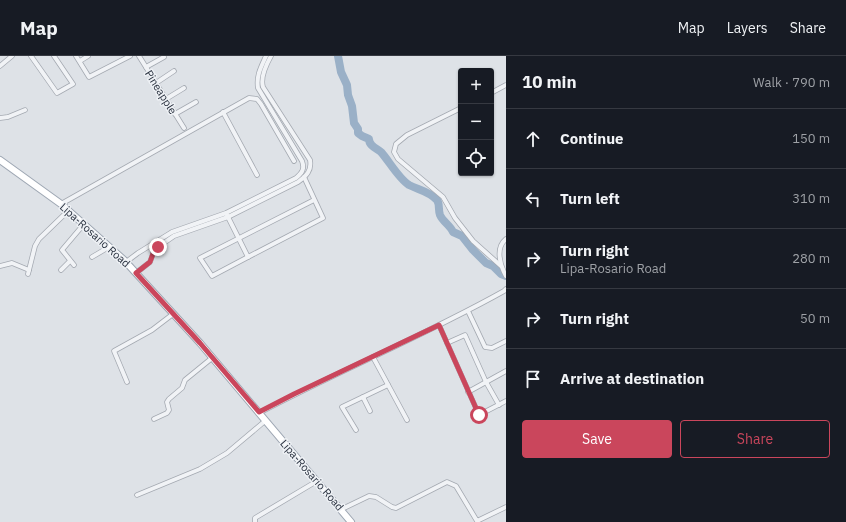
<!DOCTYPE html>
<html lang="en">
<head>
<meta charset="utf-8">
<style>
	:root { --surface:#171b24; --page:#20242c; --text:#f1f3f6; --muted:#9ea1a6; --line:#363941; --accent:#ca465c }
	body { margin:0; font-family:"IBM Plex Sans",sans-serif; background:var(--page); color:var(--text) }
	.controls { position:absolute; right:12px; top:12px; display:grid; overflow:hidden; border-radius:4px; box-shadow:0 1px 3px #0004 }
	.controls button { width:36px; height:36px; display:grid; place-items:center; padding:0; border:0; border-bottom:1px solid var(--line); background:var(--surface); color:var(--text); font:20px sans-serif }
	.stop { position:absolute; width:12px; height:12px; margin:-9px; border:3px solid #ca465c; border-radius:50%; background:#fff }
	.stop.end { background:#ca465c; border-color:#fff; box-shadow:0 1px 4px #0008 }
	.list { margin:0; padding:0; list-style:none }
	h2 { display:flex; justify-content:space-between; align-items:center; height:52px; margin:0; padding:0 16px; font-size:17px }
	h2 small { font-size:13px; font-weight:400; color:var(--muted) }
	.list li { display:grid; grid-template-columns:26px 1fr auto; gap:12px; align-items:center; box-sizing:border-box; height:60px; padding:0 16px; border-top:1px solid var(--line) }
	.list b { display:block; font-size:15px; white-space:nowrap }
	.list p { margin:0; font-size:13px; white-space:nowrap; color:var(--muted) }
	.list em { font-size:13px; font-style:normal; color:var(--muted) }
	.actions { display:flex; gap:8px; padding:12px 16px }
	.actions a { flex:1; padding:9px 0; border:1px solid var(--accent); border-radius:4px; text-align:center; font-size:14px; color:var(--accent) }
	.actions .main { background:var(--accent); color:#fff }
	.icon { flex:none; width:22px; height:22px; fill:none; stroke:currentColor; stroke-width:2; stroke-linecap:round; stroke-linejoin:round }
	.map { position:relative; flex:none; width:506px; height:466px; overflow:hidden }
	header { display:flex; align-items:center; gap:24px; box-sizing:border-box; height:56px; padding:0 20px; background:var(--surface); border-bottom:1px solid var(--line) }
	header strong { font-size:19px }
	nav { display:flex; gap:22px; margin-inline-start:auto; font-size:14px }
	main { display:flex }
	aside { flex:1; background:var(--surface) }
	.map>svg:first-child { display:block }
</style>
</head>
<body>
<header>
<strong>Map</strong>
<nav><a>Map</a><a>Layers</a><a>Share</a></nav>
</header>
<main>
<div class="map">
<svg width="506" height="466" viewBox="0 0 506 466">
	<rect width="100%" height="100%" fill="#dee2e7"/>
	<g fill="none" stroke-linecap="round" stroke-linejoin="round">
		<path stroke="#9ab0c7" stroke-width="8" d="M 338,0 L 341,16 L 347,29 L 348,39 L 352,50 L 354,67 L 358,73 L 358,77 L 362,80 L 369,83 C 369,90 376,92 381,96 C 389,105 399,123 409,129 C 419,134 429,135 437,144 C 440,148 438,154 440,159 C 443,166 450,169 453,176 L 462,180 L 473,194 L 486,207 L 493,210 L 501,218 L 506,220"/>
		<g stroke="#a4a9b1" stroke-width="5.5">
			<g id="minor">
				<polyline points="31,0 57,37 73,28 54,0"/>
				<polyline points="76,0 89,21 130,0"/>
				<polyline points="139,0 184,72"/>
				<polyline points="80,5 88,0"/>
				<polyline points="0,10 12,0"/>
				<polyline points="146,11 164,1"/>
				<polyline points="156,27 174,15"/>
				<polyline points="491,37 506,29"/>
				<polyline points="166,43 184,32"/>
				<polyline points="461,52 407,79 396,88 394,96 398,103 443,141 455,162 473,185 501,210"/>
				<polyline points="223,56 257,119"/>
				<polyline points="175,58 196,46"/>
				<polyline points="0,62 8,61 25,54"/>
				<polyline points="61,148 249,42 257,43 261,48 294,105"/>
				<polyline points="227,159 248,201 323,162 304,121"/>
				<path d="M 506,183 C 495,192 500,209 506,220"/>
				<polyline points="92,201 109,191"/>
				<polyline points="248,201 212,220 200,202 314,144"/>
				<path d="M 126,206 L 138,197 L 172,176 L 226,157 L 296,122 C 302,117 305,113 302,105 L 258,32 C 256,20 261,11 266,0"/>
				<polyline points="74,209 62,194 84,168"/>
				<polyline points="0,210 12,207 29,214"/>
				<polyline points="61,214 70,205"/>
				<path d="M 136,217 L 150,206 L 154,195 L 158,191 L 174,180 L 228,161 L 298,126 C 306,120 312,115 310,104 L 263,31 C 260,21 266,9 271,0"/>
				<polyline points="28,218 35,190 39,183 69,154"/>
				<polyline points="468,255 485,291 492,292 506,285"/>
				<polyline points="439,269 479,359 506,345"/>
				<polyline points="447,287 465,279 486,326 499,349"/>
				<polyline points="373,301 407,364"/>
				<polyline points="127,326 114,295 152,274 173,258"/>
				<polyline points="468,336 506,315"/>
				<polyline points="363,341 370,355"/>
				<path d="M 259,357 C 340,314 424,280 504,235 L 506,233"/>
				<polyline points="154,363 167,357 169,354 167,346 169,343 182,332 185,324 212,302"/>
				<polyline points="356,374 342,351 388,329"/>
				<polyline points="137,439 200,413 227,397 265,365"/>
				<polyline points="342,453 369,440 376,441 392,451 396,452 447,426 456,430 477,465 506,451"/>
				<polyline points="255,466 255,462 317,425"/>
			</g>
		</g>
		<g stroke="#9ea7b3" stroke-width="8">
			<polyline id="primary" points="0,104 61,148 124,204 200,287 351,466"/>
		</g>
		<use href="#minor" stroke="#f1f3f6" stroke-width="4"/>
		<use href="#primary" stroke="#fff" stroke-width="6"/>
	</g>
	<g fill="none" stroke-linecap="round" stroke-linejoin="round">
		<polyline stroke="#ca465c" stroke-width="5" points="158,191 154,195 150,206 136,217 200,287 259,356 294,338 439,269 479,359"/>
	</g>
	<g text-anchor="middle" stroke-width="3" stroke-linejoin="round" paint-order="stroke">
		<g font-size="11" fill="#28303e" stroke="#eef1f5">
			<text transform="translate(161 36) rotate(58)" y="4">Pineapple</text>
			<text transform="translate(95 179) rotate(42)" y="4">Lipa-Rosario Road</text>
			<text transform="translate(312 419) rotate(49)" y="4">Lipa-Rosario Road</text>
		</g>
	</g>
</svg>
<div class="controls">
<button>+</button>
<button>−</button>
<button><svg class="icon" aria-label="locate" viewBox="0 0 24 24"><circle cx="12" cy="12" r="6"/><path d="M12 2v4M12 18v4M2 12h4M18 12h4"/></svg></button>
</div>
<div class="stop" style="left:479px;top:359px"></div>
<div class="stop end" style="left:158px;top:191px"></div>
</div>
<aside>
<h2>10 min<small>Walk · 790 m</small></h2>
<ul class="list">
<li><svg class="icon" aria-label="ahead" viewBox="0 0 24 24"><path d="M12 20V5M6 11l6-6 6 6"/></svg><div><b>Continue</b></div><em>150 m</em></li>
<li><svg class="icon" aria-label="left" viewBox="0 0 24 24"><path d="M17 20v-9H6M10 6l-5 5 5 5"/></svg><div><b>Turn left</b></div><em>310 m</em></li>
<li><svg class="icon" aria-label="right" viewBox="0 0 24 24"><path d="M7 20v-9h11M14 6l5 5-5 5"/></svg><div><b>Turn right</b><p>Lipa-Rosario Road</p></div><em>280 m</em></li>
<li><svg class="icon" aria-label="right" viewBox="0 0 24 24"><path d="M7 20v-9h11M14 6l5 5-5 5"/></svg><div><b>Turn right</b></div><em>50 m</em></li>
<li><svg class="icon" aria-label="arrive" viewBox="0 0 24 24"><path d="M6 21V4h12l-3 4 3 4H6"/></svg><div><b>Arrive at destination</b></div></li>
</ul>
<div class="actions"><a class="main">Save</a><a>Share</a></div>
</aside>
</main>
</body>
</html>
